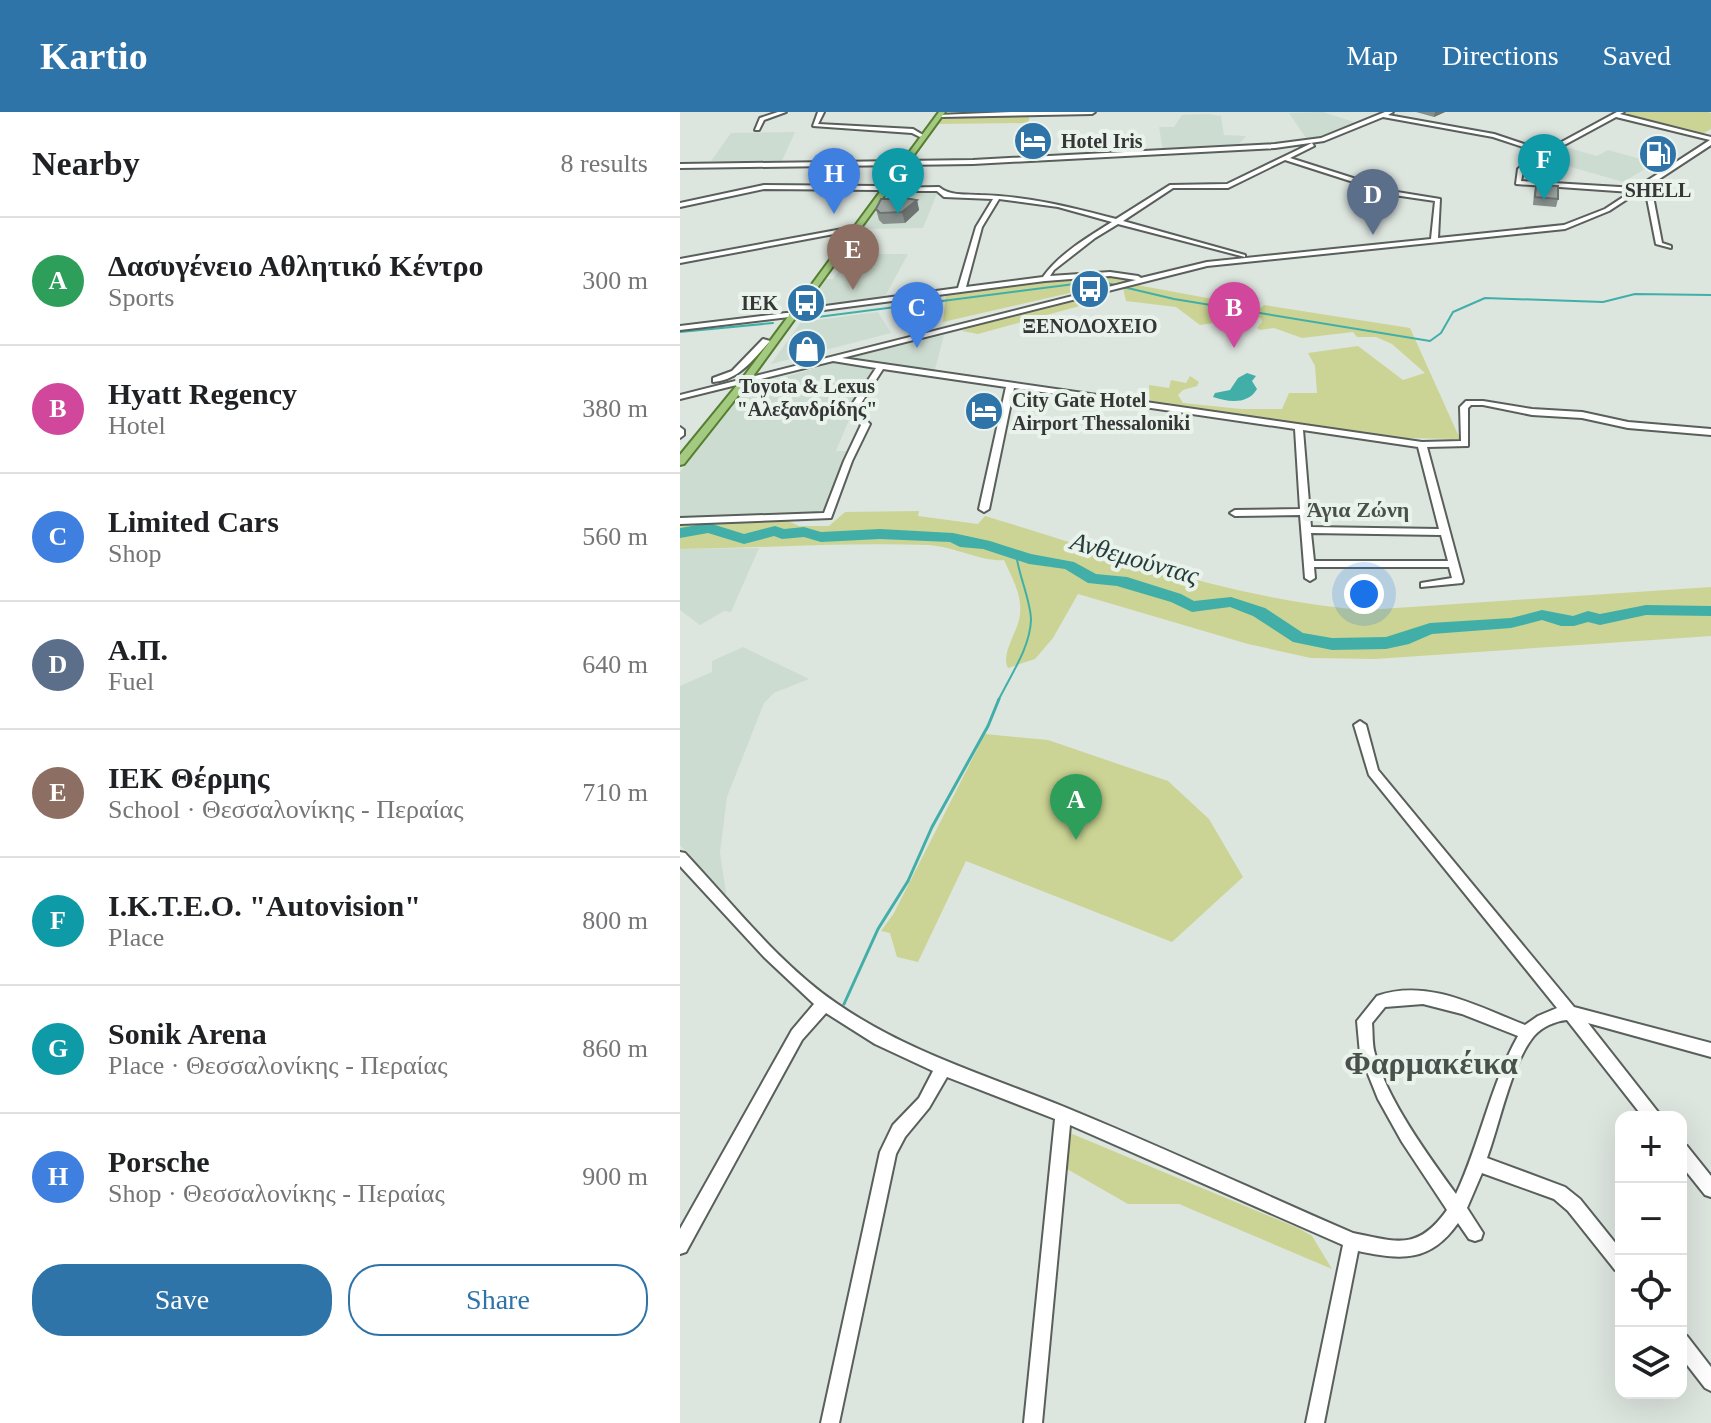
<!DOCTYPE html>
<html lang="en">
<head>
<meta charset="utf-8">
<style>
	:root { --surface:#fff; --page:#f6f6f6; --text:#202124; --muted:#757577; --line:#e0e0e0; --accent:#2e74a9 }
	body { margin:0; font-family:"Times New Roman",serif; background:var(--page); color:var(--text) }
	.controls { position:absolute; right:24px; bottom:24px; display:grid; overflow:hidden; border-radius:16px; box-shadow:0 8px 32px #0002 }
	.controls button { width:72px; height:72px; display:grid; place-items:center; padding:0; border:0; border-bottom:2px solid var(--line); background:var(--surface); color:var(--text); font:40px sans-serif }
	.you { position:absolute; left:684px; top:482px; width:28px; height:28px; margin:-20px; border:6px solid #fff; border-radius:50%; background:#1a73e8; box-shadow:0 0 0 12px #1a73e833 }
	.badge { display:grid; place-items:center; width:52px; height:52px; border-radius:50%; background:var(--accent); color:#fff; font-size:26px; font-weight:700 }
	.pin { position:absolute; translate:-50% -66px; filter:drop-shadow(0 2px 4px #0008) }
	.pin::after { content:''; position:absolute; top:42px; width:28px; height:24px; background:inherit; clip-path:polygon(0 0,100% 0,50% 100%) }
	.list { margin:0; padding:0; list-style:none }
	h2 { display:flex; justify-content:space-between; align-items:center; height:104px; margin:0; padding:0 32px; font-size:34px }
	h2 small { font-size:26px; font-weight:400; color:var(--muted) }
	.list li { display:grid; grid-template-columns:52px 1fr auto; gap:24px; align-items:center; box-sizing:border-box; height:128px; padding:0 32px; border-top:2px solid var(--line) }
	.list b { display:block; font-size:30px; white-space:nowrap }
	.list p { margin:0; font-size:26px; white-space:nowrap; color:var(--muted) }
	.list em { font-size:26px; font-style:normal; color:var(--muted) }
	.actions { display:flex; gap:16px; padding:24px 32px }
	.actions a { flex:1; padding:18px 0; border:2px solid var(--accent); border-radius:32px; text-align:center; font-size:28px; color:var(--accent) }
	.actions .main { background:var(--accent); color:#fff }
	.icon { flex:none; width:44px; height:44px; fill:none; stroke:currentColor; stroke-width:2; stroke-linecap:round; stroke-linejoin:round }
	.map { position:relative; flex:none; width:1031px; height:1311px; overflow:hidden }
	header { display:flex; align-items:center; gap:48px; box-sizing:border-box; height:112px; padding:0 40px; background:var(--accent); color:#fff }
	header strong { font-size:38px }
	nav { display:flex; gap:44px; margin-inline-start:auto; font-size:28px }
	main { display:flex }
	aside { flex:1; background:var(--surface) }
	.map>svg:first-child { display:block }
</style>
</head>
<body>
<header>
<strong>Kartio</strong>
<nav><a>Map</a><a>Directions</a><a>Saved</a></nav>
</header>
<main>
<aside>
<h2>Nearby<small>8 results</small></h2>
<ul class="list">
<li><span class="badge" style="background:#2e9e5b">A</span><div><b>Δασυγένειο Αθλητικό Κέντρο</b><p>Sports</p></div><em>300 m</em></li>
<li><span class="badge" style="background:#d1479c">B</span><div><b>Hyatt Regency</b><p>Hotel</p></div><em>380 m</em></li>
<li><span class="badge" style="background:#3f7fe0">C</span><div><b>Limited Cars</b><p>Shop</p></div><em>560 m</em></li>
<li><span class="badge" style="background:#5c6f8a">D</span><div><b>Α.Π.</b><p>Fuel</p></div><em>640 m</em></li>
<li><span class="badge" style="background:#8d6e63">E</span><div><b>ΙΕΚ Θέρμης</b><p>School · Θεσσαλονίκης - Περαίας</p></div><em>710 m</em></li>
<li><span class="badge" style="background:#0f9aa8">F</span><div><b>I.Κ.Τ.Ε.Ο. &quot;Autovision&quot;</b><p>Place</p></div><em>800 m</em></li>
<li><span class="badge" style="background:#0f9aa8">G</span><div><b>Sonik Arena</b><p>Place · Θεσσαλονίκης - Περαίας</p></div><em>860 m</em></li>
<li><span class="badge" style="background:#3f7fe0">H</span><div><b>Porsche</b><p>Shop · Θεσσαλονίκης - Περαίας</p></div><em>900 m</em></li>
</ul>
<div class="actions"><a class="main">Save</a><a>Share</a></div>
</aside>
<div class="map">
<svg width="1031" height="1311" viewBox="0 0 1031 1311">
	<rect width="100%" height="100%" fill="#dde5df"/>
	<g fill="#cddcd0">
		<polygon points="643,0 677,11 642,28 628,29 609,1"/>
		<polygon points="528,2 541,4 544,23 566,24 557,34 483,39 479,15 494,15 502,3"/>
		<polygon points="115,20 101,51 31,49 51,21"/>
		<polygon points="882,34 917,44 928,38 975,51 943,70 877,51 885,45 870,41"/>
		<polygon points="217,78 258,79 243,116 179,117 205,81"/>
		<polygon points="171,142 228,142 203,188 123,199 144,167 153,167"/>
		<polygon points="198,200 211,221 91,252 121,210"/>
		<polygon points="264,223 254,261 161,248"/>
		<polygon points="153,251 195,257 163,307 169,308 156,339 167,339 146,401 0,405 0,360 67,276"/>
		<polygon points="79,436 51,500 44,499 20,513 0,498 0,437"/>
		<polygon points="63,535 129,567 94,581 84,591 47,685 40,741 47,787 0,733 0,574 32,560 32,549"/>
	</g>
	<g fill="#cbd494">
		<polygon points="943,0 1028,0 1031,1 1031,17 1019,24 938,3"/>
		<polygon points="264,3 350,3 348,11 258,12"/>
		<polygon points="429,163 451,167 263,210 266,182"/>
		<polygon points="457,173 581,196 584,193 730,216 780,327 724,326 470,292 469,273 489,276 491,268 506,271 510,264 519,270 517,274 503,278 498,283 503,291 561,297 602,297 609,281 637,281 635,254 628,241 678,234 723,268 745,261 712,232 696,225 677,225 673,220 622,226 594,216 580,218 577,216 582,210 581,206 559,201 545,204 541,210 520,213 496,195 446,189 443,176"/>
		<polygon points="402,186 414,190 298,222 282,219 289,215"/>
		<path d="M 239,399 L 238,404 L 298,412 L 305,404 C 429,441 556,489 686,498 L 1031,475 L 1031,524 L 695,547 L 631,546 L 568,532 L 398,482 L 373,526 L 355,547 L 328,556 C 320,541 339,519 340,502 C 342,482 332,466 324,448 C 301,450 277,435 248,433 C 166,430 83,436 0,437 L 0,411 L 106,408 L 119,414 L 149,414 L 165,400 Z"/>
		<polygon points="305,622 368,628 488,669 529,707 563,765 492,830 286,749 238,850 217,845 210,821 201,819 214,801"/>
		<polygon points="390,1021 618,1116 632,1124 652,1157 499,1092 448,1092 387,1057"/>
	</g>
	<path fill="#41afa8" d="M 567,261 L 576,264 L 572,269 L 577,277 C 568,293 548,290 533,285 L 535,281 L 550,278 L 558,266 Z"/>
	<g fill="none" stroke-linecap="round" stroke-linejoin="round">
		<g stroke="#41afa8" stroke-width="2">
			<polyline points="130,206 418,169 494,187 750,229 761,221 773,200 805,186 923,190 955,182 1031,183"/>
			<polyline points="0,220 93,211"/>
			<path d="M 318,589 C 330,564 350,536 351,508 C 351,489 338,462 336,441"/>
		</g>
		<polyline stroke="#41afa8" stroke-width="3" points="164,892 198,817 228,769 252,715 308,614 319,587"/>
		<polygon fill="#41afa8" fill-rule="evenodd" points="29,411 64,422 95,414 104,417 124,415 141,420 200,417 273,421 310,429 351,442 394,450 416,462 447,465 501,482 514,489 551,485 585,496 623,521 652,526 706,525 750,511 831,506 862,498 893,504 908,499 920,502 966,493 1031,494 1031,504 966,503 920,513 908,510 894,514 881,514 862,508 831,516 752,522 729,532 706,537 652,538 613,530 573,504 550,495 512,500 491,490 437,474 408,471 385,457 349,452 303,437 280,435 270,430 200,427 141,430 124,425 102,427 94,424 64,432 28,421 0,426 0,416"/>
		<g stroke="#595f5a" stroke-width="4">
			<g id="minor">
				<polygon points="98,0 106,0 84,8 79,18 75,18 80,6"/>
				<polygon points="138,0 144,0 138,12 233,17 243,23 240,25 232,21 133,14"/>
				<polygon points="331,0 415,0 412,2 261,5 258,3"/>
				<path d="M 705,0 L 713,0 L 708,3 L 814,22 L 865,39 L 937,0 L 944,0 L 940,2 L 1031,25 L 1031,33 L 964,77 L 972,79 L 982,131 L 991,134 L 991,136 L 976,132 L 966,81 L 958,80 L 929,99 L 885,117 L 527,154 L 162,246 L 742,330 L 781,329 L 780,295 L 786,289 L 803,289 L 852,297 L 902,300 L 948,310 L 1031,317 L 1031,323 L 948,316 L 902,306 L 852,303 L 803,293 L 791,293 L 788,296 L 788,334 L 747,335 L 783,469 L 782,471 L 741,475 L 741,471 L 772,466 L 769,455 L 634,455 L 635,466 L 630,469 L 625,466 L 620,403 L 555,404 L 550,401 L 555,398 L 620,397 L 615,317 L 334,276 L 309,397 L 304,400 L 299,397 L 326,275 L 203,257 L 176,299 L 190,312 L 172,349 L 151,406 L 0,412 L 0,406 L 144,401 L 164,349 L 181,313 L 167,300 L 196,256 L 153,249 L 0,287 L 0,283 L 456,168 L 430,164 L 365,169 L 113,202 L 113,198 L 116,198 L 278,176 L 296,115 L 313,87 L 264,85 L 257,79 L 205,79 L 203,76 L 259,75 C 270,84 285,82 300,83 C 347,84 391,95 436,107 L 490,73 L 547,72 L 632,31 L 634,34 L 610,46 L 717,80 L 760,87 L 758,126 L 884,113 L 925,97 L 951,80 L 836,72 L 838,57 L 847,49 L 861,41 L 813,25 L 703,5 L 644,29 L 595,36 L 293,52 L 0,56 L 0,52 L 293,48 L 595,32 L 641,26 ZM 936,5 L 1030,28 L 956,76 L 841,69 L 843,59 L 851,51 ZM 605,48 L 714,83 L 755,89 L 751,127 L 527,150 L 461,166 L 458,164 L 430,160 L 370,164 L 374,158 L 415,126 L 438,112 L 565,145 L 565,143 L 443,109 L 493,76 L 548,76 ZM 319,87 L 378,95 L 432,110 C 408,125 379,142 363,165 L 286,175 L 302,115 ZM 623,318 L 738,335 L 759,417 L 631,415 ZM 631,421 L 761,423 L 768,449 L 634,449 Z"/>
				<polygon points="84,73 199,74 202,76 199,78 84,77 0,95 0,91"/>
				<polygon points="168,116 171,118 170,119 0,151 0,147"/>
				<polygon points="106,201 109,201 109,205 0,218 0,214"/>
				<path d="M 83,227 L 90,229 C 74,247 58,269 33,270 L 33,266 L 52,259 Z"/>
				<polygon points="0,315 4,318 4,323 0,326"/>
				<path d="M 680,609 L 686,613 L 698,658 L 894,895 L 1031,931 L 1031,945 L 908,911 L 978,1000 L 981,1005 L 963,1005 L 887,908 C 875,909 862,915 854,924 C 831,952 820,1011 807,1046 L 885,1075 L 900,1087 L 941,1138 L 941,1161 L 935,1158 L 888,1099 L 874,1087 L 802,1061 L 787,1096 L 803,1121 L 801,1127 L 795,1129 L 789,1127 L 778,1111 C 750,1151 721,1148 678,1139 L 644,1311 L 626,1311 L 663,1133 L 390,1013 L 362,1311 L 344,1311 L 375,1007 L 267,965 L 249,996 L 225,1025 L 216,1042 L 159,1311 L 141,1311 L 200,1040 L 213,1013 L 239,986 L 253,959 L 195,932 L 146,901 L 122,928 L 6,1140 L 0,1142 L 0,1117 L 112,918 L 134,892 L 84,845 L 0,754 L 0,740 L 5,741 C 53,792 98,851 156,891 C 225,939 305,963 382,994 C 480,1034 576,1079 673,1121 C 717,1130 738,1139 767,1098 L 722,1030 L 698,987 L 680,942 L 677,909 L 697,884 C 748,866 798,895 845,913 L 858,904 L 877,896 L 689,663 L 674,613 ZM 743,892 L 782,902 L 838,924 C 810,974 800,1031 776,1082 C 749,1045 706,986 695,942 C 692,933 693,921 692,911 L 705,895 Z"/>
				<polygon points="1001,1032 1007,1034 1031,1064 1031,1085 1025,1083 1001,1053"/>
				<polygon points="1001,1221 1007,1224 1031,1255 1031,1279 1025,1276 1001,1245"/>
			</g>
		</g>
		<g stroke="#557f30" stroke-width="4">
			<g id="major">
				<polygon points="259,0 265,0 68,271 4,352 0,353 0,343 62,267"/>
				<polygon points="196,50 210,52 215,58 212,60 206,55 194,53"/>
			</g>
		</g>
		<use href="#minor" fill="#fff" fill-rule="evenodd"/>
		<use href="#major" fill="#a4ca81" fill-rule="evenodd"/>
	</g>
	<g fill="#878f8c">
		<polygon points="736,0 765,0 754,5"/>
		<polygon points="856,73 878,87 876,95 853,93 854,81"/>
		<polygon points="237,88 239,98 225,111 203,112 199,108 196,97"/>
	</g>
	<g fill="#6e7472">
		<polygon points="755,0 765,0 754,5"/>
		<polygon points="237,88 239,98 225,111 222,100"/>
	</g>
	<g fill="#9da6a3" stroke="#6e7472" stroke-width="2">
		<polygon points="856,73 878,74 878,87 855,85"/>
		<polygon points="213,84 237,88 222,100 200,101 196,97 201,87 211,87"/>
	</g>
	<defs>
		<g id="hotel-disc" transform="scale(2)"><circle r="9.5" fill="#2e74a9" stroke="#eaf2ec"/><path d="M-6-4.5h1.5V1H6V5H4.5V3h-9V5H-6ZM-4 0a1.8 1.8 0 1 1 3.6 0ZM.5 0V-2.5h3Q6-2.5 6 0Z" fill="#fff"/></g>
		<g id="fuel-disc" transform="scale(2)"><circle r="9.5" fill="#2e74a9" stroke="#eaf2ec"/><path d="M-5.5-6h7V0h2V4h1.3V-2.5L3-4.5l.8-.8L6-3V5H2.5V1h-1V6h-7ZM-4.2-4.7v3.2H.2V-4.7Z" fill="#fff"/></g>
		<g id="bus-disc" transform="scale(2)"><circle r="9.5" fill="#2e74a9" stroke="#eaf2ec"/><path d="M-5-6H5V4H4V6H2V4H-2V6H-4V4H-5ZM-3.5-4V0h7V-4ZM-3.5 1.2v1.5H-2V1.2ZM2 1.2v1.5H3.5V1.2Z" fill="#fff"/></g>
		<g id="shop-disc" transform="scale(2)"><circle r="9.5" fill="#2e74a9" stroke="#eaf2ec"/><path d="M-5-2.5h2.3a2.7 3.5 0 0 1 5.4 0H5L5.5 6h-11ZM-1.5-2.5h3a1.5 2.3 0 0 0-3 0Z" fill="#fff"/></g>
	</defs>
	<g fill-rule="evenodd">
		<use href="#hotel-disc" x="353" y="29"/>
		<use href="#fuel-disc" x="978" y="42"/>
		<use href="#bus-disc" x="410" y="177"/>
		<use href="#bus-disc" x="126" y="191"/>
		<use href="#shop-disc" x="127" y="237"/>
		<use href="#hotel-disc" x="304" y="299"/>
	</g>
	<g text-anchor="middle" stroke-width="8" stroke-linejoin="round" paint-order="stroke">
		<g font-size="20" font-weight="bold" fill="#343735" stroke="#eaf2ec">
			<text x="381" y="36" text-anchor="start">Hotel Iris</text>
			<text x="978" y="85">SHELL</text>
			<text x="98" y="198" text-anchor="end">ΙΕΚ</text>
			<text x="410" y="221">ΞΕΝΟΔΟΧΕΙΟ</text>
			<text x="127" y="281">Toyota &amp; Lexus<tspan x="127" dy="23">"Αλεξανδρίδης"</tspan></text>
			<text x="332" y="295" text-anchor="start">City Gate Hotel<tspan x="332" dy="23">Airport Thessaloniki</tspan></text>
		</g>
		<g font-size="22" font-weight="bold" fill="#4a504b" stroke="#eaf2ec">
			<text x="678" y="405">Άγια Ζώνη</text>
		</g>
		<g font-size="26" font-style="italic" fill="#243d3b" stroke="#eaf2ec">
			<text transform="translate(455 446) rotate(16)" y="9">Ανθεμούντας</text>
		</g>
		<g font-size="32" font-weight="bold" fill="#4a504b" stroke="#eaf2ec">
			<text x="751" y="962">Φαρμακέικα</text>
		</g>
	</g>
</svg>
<div class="controls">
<button>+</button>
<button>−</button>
<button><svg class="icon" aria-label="locate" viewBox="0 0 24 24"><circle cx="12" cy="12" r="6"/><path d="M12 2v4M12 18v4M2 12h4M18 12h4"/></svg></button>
<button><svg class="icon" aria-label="layers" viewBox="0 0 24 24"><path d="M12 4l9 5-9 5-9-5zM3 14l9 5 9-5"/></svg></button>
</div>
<div class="you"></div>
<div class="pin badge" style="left:396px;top:728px;background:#2e9e5b">A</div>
<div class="pin badge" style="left:554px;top:236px;background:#d1479c">B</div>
<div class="pin badge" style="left:237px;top:236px;background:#3f7fe0">C</div>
<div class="pin badge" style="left:693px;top:123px;background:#5c6f8a">D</div>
<div class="pin badge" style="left:173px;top:178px;background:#8d6e63">E</div>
<div class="pin badge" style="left:864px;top:88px;background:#0f9aa8">F</div>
<div class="pin badge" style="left:218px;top:102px;background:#0f9aa8">G</div>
<div class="pin badge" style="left:154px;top:102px;background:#3f7fe0">H</div>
</div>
</main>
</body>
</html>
